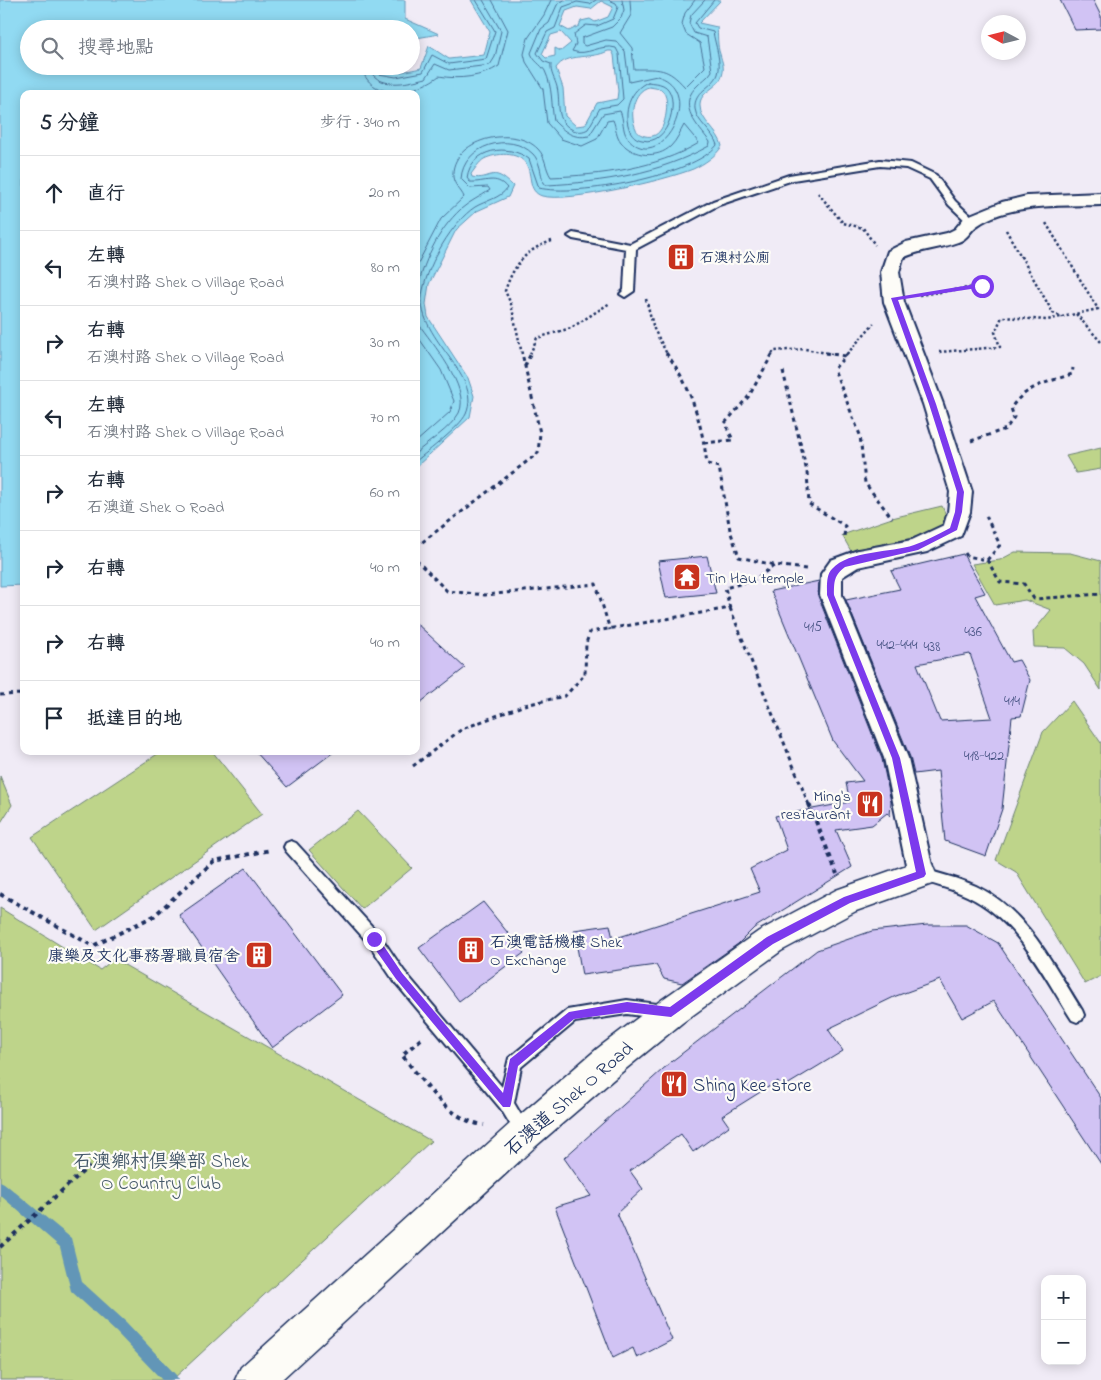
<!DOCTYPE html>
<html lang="zh-TW">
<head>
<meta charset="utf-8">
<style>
	:root { --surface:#fff; --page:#f2f2f3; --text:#1f2937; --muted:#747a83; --line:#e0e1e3 }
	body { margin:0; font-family:"Indie Flower","LXGW WenKai TC",sans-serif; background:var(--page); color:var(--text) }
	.controls { position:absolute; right:15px; bottom:15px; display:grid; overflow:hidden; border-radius:10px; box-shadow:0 2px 12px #0003 }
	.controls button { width:45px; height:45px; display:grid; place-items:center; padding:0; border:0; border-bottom:1px solid var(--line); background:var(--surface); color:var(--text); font:25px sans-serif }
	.compass { position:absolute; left:981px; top:15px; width:45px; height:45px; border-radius:50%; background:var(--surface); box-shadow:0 2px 12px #0003; rotate:277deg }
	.stop { position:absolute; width:15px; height:15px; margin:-11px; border:4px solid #7c3aed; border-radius:50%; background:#fff }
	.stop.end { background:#7c3aed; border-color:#fff; box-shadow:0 1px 5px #0008 }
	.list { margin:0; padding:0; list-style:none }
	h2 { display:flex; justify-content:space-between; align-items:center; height:65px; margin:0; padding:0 20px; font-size:21px }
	h2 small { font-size:16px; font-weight:400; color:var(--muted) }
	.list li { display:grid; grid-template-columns:32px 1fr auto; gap:15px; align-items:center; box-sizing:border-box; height:75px; padding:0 20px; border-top:1px solid var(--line) }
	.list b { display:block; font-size:19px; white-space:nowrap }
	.list p { margin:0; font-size:16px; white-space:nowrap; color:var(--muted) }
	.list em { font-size:16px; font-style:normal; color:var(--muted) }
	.icon { flex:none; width:28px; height:28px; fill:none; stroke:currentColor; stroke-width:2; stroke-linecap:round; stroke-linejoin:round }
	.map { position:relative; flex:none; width:1101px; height:1380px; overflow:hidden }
	.search { position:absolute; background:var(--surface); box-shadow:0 2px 12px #0003; left:20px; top:20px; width:400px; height:55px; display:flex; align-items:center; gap:12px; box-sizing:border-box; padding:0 18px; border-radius:28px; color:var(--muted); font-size:19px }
	.panel { position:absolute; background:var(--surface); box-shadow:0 2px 12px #0003; left:20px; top:90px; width:400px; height:665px; border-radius:10px }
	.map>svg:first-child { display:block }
</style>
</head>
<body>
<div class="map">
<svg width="1101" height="1380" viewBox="0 0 1101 1380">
	<rect width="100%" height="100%" fill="#f0ebf6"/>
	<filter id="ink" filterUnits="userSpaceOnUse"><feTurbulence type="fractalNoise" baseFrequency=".02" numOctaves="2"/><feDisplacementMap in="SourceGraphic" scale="10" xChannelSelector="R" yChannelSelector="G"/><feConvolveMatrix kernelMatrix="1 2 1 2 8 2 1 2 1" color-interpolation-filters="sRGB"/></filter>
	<g filter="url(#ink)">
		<g fill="#bed48a" stroke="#6c8274">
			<polygon points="1101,448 1101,469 1076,473 1066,456"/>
			<polygon points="942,506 946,515 942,526 923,535 852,553 842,535 892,518"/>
			<polygon points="1015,552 1070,553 1101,561 1101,690 1084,664 1065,648 1034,647 1033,632 1051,610 1025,600 995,605 972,564 1000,560"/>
			<polygon points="1072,701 1101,743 1101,976 1085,984 1016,872 996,860 1043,732"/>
			<polygon points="162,751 212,751 262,814 96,930 32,837"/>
			<polygon points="0,776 12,805 0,824"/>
			<polygon points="358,811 412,868 362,909 309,850"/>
			<polygon points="0,908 100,970 114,959 431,1141 172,1380 0,1380"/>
		</g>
		<path fill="#91daf2" stroke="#6296b7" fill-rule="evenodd" d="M 0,0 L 405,0 L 405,19 L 439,34 L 411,39 L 411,29 L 29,29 L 29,66 L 377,66 C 389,76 407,71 421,68 L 429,46 L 449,59 L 484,55 L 490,32 L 471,0 L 721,0 L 699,23 L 717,27 C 718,35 717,46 720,54 C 722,62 725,67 722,76 C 718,89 699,91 700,106 C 700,121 719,131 722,146 C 716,156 704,164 693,169 C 666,180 569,203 542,196 C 527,191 533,175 526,164 C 518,151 496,153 484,159 C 479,162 475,169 471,174 L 472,177 C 492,181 491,164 513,186 L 508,197 L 477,211 L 456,230 L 429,284 L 426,304 L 428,317 L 468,378 L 474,396 L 470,417 L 416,467 L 416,94 L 24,94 L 24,585 L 0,586 ZM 601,1 L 613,7 L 608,17 L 595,22 L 590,19 L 581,21 L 579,26 L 569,31 L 560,26 L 566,11 L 577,7 L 591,9 ZM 561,32 L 571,43 L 561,51 L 555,48 L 555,56 L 546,58 L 542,54 L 551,35 ZM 608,51 L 612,51 L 614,55 L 618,91 L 617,99 L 597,103 L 585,125 L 576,126 L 565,116 L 563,88 L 556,68 C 567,52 591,60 608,51 ZM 649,87 L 661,89 C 668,96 667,105 666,114 C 664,126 659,139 645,136 C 641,135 637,133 636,129 C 629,115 633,91 649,87 Z"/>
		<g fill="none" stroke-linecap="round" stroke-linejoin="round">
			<g stroke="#4a7399" stroke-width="1">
				<path d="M 564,0 L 557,5 L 549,23 L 541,29 L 531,53 C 534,62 541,64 545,71 C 553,88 551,104 554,121 C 565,132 573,139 589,136 L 603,114 L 620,111 C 624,119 622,130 627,137 C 660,179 707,89 657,76 L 629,82 L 625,51 L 616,41 L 606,40 L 585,46 L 582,44 L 582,38 L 612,27 L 621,18 L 624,10 L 622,0"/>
				<path d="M 596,0 L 590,4 L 577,2 L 563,7 L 555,28 L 547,32 L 537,53 L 543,61 L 551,64 C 550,73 555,79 557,87 C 561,103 554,121 573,130 C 578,132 583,132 588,129 L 600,108 L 617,105 L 623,99 L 619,54 L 616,48 C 601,43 587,57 572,51 L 576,44 L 574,34 L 586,25 L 597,26 L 613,19 L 618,7 L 616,3 L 609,0"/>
				<path d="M 630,0 L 631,15 L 620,33 L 632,48 L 634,69 C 660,69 667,67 685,87 L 705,67 L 700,43 L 686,34 L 682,24 L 685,13 L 695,0"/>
				<path d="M 361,66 C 370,103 415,94 439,76 C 459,80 482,77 499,66 L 508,30 L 492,0"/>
				<path d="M 368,66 C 376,91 407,83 426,78 L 435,64 L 449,70 L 490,65 L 495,57 L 501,31 L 483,0"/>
				<polyline points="374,66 379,74 396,77 423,72 432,55 449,64 486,59 495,31 476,0"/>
				<path d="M 648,82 C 653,83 659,83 663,85 C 682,93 670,148 642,140 C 636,139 633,136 630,131 C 622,113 630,89 648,82 Z"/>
				<path d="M 416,267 L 441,219 L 464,197 C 461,190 454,185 453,177 C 450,139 514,124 538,149 C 546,157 545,168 551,177 C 601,175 655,169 699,143 L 684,125 C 680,132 677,140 671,146 C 658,159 633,157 621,142 C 616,136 616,127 613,120 L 607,121 L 597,139 L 582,146 L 561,139 L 547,123 L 543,89 L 526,62 L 524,54 L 528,38 L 544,15 L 551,0"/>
				<path d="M 416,294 C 423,263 437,231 461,209 C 470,201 480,197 490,190 L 488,187 L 470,188 L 461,179 C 463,145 510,131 533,154 C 540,161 541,174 543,183 L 547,185 C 604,182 658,174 709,146 L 710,142 C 698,126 678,107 695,88 C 701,81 708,78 712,71 L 707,37 L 694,33 L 689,23 L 691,15 L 705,0"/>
				<path d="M 416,316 L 418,323 C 431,342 471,388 459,413 C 450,429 429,441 416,453"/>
				<polyline points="416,334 441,370 454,401 450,412 416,442"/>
				<path d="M 416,461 C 428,451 460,427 466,414 C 484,373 412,337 423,290 C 429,263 452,222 475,207 C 485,201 501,198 507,188 C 496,174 485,183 470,182 L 467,178 C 471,148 508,143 529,159 L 539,188 C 576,197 694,176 717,145 C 713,131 697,123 695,109 C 693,91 713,88 718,74 C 722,63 715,44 713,32 L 698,28 L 695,23 L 714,0"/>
			</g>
			<polygon fill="#6296b7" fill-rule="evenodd" points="0,1181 4,1183 71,1238 82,1282 126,1322 176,1375 178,1380 162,1380 116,1332 71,1291 60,1247 0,1195"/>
		</g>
		<g fill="#d1c3f4" stroke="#1b2f5e" fill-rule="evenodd">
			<polygon points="1060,0 1093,0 1101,16 1101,29 1075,30"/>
			<path d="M 963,554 L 985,593 L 975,596 L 1011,662 L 1019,660 L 1030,680 L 1021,716 L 1012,717 L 1002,809 L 986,856 L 945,841 L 938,771 L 914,774 L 910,757 L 846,600 L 900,589 L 891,571 ZM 970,654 L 992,718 L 940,721 L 917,664 Z"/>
			<polygon points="707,556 716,593 666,598 658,561"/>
			<polygon points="819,581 818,596 882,759 891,802 890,816 887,813 872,825 836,830 852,867 754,928 738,944 682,983 664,979 656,965 582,975 574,930 610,925 613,939 760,892 750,869 787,850 775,816 850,802 846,783 863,781 833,741 771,591"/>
			<polygon points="416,623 465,668 416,706"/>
			<polygon points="255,751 335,751 287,787"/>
			<polygon points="246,868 342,995 272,1048 179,915"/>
			<polygon points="483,902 524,953 459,1001 419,948"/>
			<polygon points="927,925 966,925 998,943 1101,1098 1101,1164 994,1001 962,1018 940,980 896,996 828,1029 843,1051 782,1088 778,1081 722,1116 729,1126 693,1152 681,1134 630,1171 643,1189 617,1213 672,1340 637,1358 633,1348 613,1358 555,1207 591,1196 564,1158 672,1061 817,950 872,931"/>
		</g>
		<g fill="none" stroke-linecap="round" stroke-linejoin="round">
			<g stroke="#1b2f5e" stroke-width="4">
				<g id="lane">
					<polygon points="880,160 911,163 936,175 955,201 974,219 974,223 968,223 949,205 930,179 906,168 880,166 793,180 719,205 636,249 634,291 625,297 620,294 624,290 626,249 573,239 568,236 573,233 630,244 713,201 789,175"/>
					<polygon points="291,841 296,843 379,934 404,971 502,1087 509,1058 567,1010 627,1000 664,1005 669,1007 671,1012 669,1017 664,1019 627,1014 575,1022 521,1067 514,1103 531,1132 528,1137 523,1140 518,1137 501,1109 394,981 369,944 286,851 284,847 286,843"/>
					<path d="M 921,868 C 939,874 958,878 976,886 C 1027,910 1053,965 1082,1010 L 1084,1015 L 1082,1020 L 1077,1022 L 1072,1020 C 1043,975 1018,920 967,896 C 951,888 933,885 916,878 L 914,874 L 916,870 Z"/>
				</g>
			</g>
			<g stroke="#1b2f5e" stroke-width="4">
				<path id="street" d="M 1101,193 L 1101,205 C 1064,206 1009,203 978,225 C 970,230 968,239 958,242 C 940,249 921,249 903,258 L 899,272 L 904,302 L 943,404 L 972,492 L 970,512 L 961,536 L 927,552 L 858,567 L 842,577 L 842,595 L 908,758 L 934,874 L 930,883 L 921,886 L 912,883 L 908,874 L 884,758 L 820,595 L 821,574 L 831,560 L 858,550 L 912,540 L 944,525 L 948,512 L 950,492 L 923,404 L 884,302 L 881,272 L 888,251 L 906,242 L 947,233 L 955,229 L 965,217 L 1002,202 L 1027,196 Z"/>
			</g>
			<g stroke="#1b2f5e" stroke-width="3">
				<polygon id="secondary" points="921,860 932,864 936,874 932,884 856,911 781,951 682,1023 622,1072 536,1146 281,1380 235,1380 241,1367 512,1122 598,1048 660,1001 759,931 836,890"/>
			</g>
			<g stroke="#1b2f5e" stroke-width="2.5" stroke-dasharray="2.5 2.5" stroke-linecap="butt">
				<polyline points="818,193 843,223 863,228 875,245"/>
				<polyline points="1006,230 1053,313 1062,317 1098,309 1046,223"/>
				<polyline points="919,295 982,286"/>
				<polyline points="646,299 654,329 667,354"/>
				<polyline points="1076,314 1101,342"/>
				<polyline points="939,352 1000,347 995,332 1002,317 1047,320 1061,317"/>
				<path d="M 522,354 L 511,304 L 505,291 C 513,266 526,249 552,241"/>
				<polyline points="530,354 537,338 571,328 610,303"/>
				<polyline points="772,354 774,351 805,349 832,354"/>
				<polyline points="847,354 874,323"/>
			</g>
			<g stroke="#1b2f5e" stroke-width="3" stroke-dasharray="4 4" stroke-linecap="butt">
				<path d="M 666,353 C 691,385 702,424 707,464 L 719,467 L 730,530 L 739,557 L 774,565"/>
				<polyline points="825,353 845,356"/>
				<polyline points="848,353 834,369 860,435 865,483 892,518"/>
				<polyline points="525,366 531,353"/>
				<polyline points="783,371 807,472 809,504 845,526 844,538"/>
				<path d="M 971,441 L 1006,429 L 1014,417 L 1011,408 C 1025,386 1049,382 1072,374 L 1073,368"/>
				<polyline points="704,443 733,440 725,423 749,396 773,353"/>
				<polyline points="986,516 1000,545 987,560"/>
				<polyline points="416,547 538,453 540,433 522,353"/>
				<polyline points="965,553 967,556 987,560 1000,582 1024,584 1034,599 1101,594"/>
				<polyline points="416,560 447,591 485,595 596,584 610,630"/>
				<polyline points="730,608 809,805"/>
				<polyline points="0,695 24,694"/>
				<polyline points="413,766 462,729 525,705 565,696 585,674 586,643 590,632 730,608 725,588 754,580 775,565 806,569"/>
			</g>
			<g stroke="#1b2f5e" stroke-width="4" stroke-dasharray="4.5 4.5" stroke-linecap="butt">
				<polyline points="809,804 837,874"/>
				<polyline points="0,894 93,946 154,916 214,861 271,850"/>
				<path d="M 421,1039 L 402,1055 C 424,1082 447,1120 484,1125"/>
				<polyline points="0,1247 89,1166"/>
			</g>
			<use href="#lane" fill="#fdfcf7" fill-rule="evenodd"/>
			<use href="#street" fill="#fdfcf7" fill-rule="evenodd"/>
			<use href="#secondary" fill="#fdfcf7" fill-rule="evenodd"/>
		</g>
	</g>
	<path fill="#7c3aed" d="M 982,283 L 984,287 L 898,300 L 936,404 L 964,492 L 962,512 L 957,530 L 918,550 L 845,567 C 834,575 834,582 834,595 L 900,758 L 926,874 L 924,877 L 850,903 L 773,944 L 671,1017 L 627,1012 L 574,1019 L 518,1066 L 511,1104 L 510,1107 L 503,1107 L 396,979 L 370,942 L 370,936 L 377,936 L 402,973 L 503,1093 L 510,1059 L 569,1012 L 627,1002 L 670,1007 L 767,937 L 844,897 L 916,872 L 892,758 L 827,595 C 827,586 826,575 832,569 C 849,550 891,553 914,545 C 926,541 938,534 950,528 L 955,512 L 957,492 L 929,404 L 891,298 Z"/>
	<defs>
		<g id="building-square" transform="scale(1.4375)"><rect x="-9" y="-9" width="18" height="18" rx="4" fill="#c8321e" stroke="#fdfcf7"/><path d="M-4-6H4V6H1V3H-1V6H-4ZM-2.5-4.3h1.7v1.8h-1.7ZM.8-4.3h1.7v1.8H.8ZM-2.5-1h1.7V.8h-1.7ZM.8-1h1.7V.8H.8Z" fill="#fff"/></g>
		<g id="temple-square" transform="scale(1.4375)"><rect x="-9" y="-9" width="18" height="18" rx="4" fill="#c8321e" stroke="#fdfcf7"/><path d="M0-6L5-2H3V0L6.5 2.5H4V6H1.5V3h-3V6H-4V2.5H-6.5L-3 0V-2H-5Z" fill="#fff"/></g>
		<g id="restaurant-square" transform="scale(1.4375)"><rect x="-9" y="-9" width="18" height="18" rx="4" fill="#c8321e" stroke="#fdfcf7"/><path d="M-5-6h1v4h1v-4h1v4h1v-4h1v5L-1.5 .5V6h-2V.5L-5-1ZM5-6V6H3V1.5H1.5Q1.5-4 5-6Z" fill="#fff"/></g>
	</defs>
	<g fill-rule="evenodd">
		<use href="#building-square" x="681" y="257"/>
		<use href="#temple-square" x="687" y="577"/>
		<use href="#restaurant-square" x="870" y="804"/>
		<use href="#building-square" x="471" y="950"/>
		<use href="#building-square" x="259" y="955"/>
		<use href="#restaurant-square" x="674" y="1084"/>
	</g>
	<g text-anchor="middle" stroke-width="4.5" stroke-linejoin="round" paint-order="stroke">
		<g font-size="14" fill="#1b2f5e" stroke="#fdfcf7" text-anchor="start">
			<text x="700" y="262">石澳村公廁</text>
		</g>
		<g font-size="14" fill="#485484">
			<text x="813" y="631">415</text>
			<text x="973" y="636">436</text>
			<text x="897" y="649">442-444</text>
			<text x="932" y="651">438</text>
			<text x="1012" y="705">414</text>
			<text x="984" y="760">418-422</text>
		</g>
		<g font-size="16" fill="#1b2f5e" stroke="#fdfcf7" text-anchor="start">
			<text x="706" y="583">Tin Hau temple</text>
			<text x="851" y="801" text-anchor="end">Ming's<tspan x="851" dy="18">restaurant</tspan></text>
			<text x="490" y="947">石澳電話機樓 Shek<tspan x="490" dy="18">O Exchange</tspan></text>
			<text x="240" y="961" text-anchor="end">康樂及文化事務署職員宿舍</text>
		</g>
		<g font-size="19" fill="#1b2f5e" stroke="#fdfcf7" text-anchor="start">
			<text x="693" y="1091">Shing Kee store</text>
		</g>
		<g font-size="19" fill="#1b2f5e" stroke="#fdfcf7">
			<text transform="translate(568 1098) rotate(-41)" y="7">石澳道 Shek O Road</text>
		</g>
		<g font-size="19" fill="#445869" stroke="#fdfcf7">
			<text x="161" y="1167">石澳鄉村俱樂部 Shek<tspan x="161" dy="22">O Country Club</tspan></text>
		</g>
	</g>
</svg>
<div class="controls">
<button>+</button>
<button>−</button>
</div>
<svg class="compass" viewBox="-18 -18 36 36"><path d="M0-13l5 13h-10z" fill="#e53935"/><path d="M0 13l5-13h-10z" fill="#747a83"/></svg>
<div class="stop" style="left:982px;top:286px"></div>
<div class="stop end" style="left:374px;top:939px"></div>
<div class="search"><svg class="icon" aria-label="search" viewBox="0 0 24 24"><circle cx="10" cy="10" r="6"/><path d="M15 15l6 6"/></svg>搜尋地點</div>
<section class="panel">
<h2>5 分鐘<small>步行 · 340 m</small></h2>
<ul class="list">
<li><svg class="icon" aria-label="ahead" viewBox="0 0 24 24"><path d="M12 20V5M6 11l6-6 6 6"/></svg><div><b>直行</b></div><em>20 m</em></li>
<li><svg class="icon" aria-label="left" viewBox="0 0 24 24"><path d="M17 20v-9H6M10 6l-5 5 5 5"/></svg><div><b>左轉</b><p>石澳村路 Shek O Village Road</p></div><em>80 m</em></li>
<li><svg class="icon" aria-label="right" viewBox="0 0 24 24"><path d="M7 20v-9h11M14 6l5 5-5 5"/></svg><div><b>右轉</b><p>石澳村路 Shek O Village Road</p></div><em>30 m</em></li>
<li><svg class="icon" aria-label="left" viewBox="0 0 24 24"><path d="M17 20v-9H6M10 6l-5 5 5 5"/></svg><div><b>左轉</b><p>石澳村路 Shek O Village Road</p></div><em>70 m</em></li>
<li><svg class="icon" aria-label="right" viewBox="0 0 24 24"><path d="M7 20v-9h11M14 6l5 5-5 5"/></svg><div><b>右轉</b><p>石澳道 Shek O Road</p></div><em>60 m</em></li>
<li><svg class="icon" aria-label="right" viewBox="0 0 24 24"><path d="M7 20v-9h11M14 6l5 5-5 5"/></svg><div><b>右轉</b></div><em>40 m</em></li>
<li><svg class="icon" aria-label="right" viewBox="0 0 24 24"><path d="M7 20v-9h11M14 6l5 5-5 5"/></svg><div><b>右轉</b></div><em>40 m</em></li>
<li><svg class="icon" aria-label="arrive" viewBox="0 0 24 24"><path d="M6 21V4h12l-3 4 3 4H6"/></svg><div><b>抵達目的地</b></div></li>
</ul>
</section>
</div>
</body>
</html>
